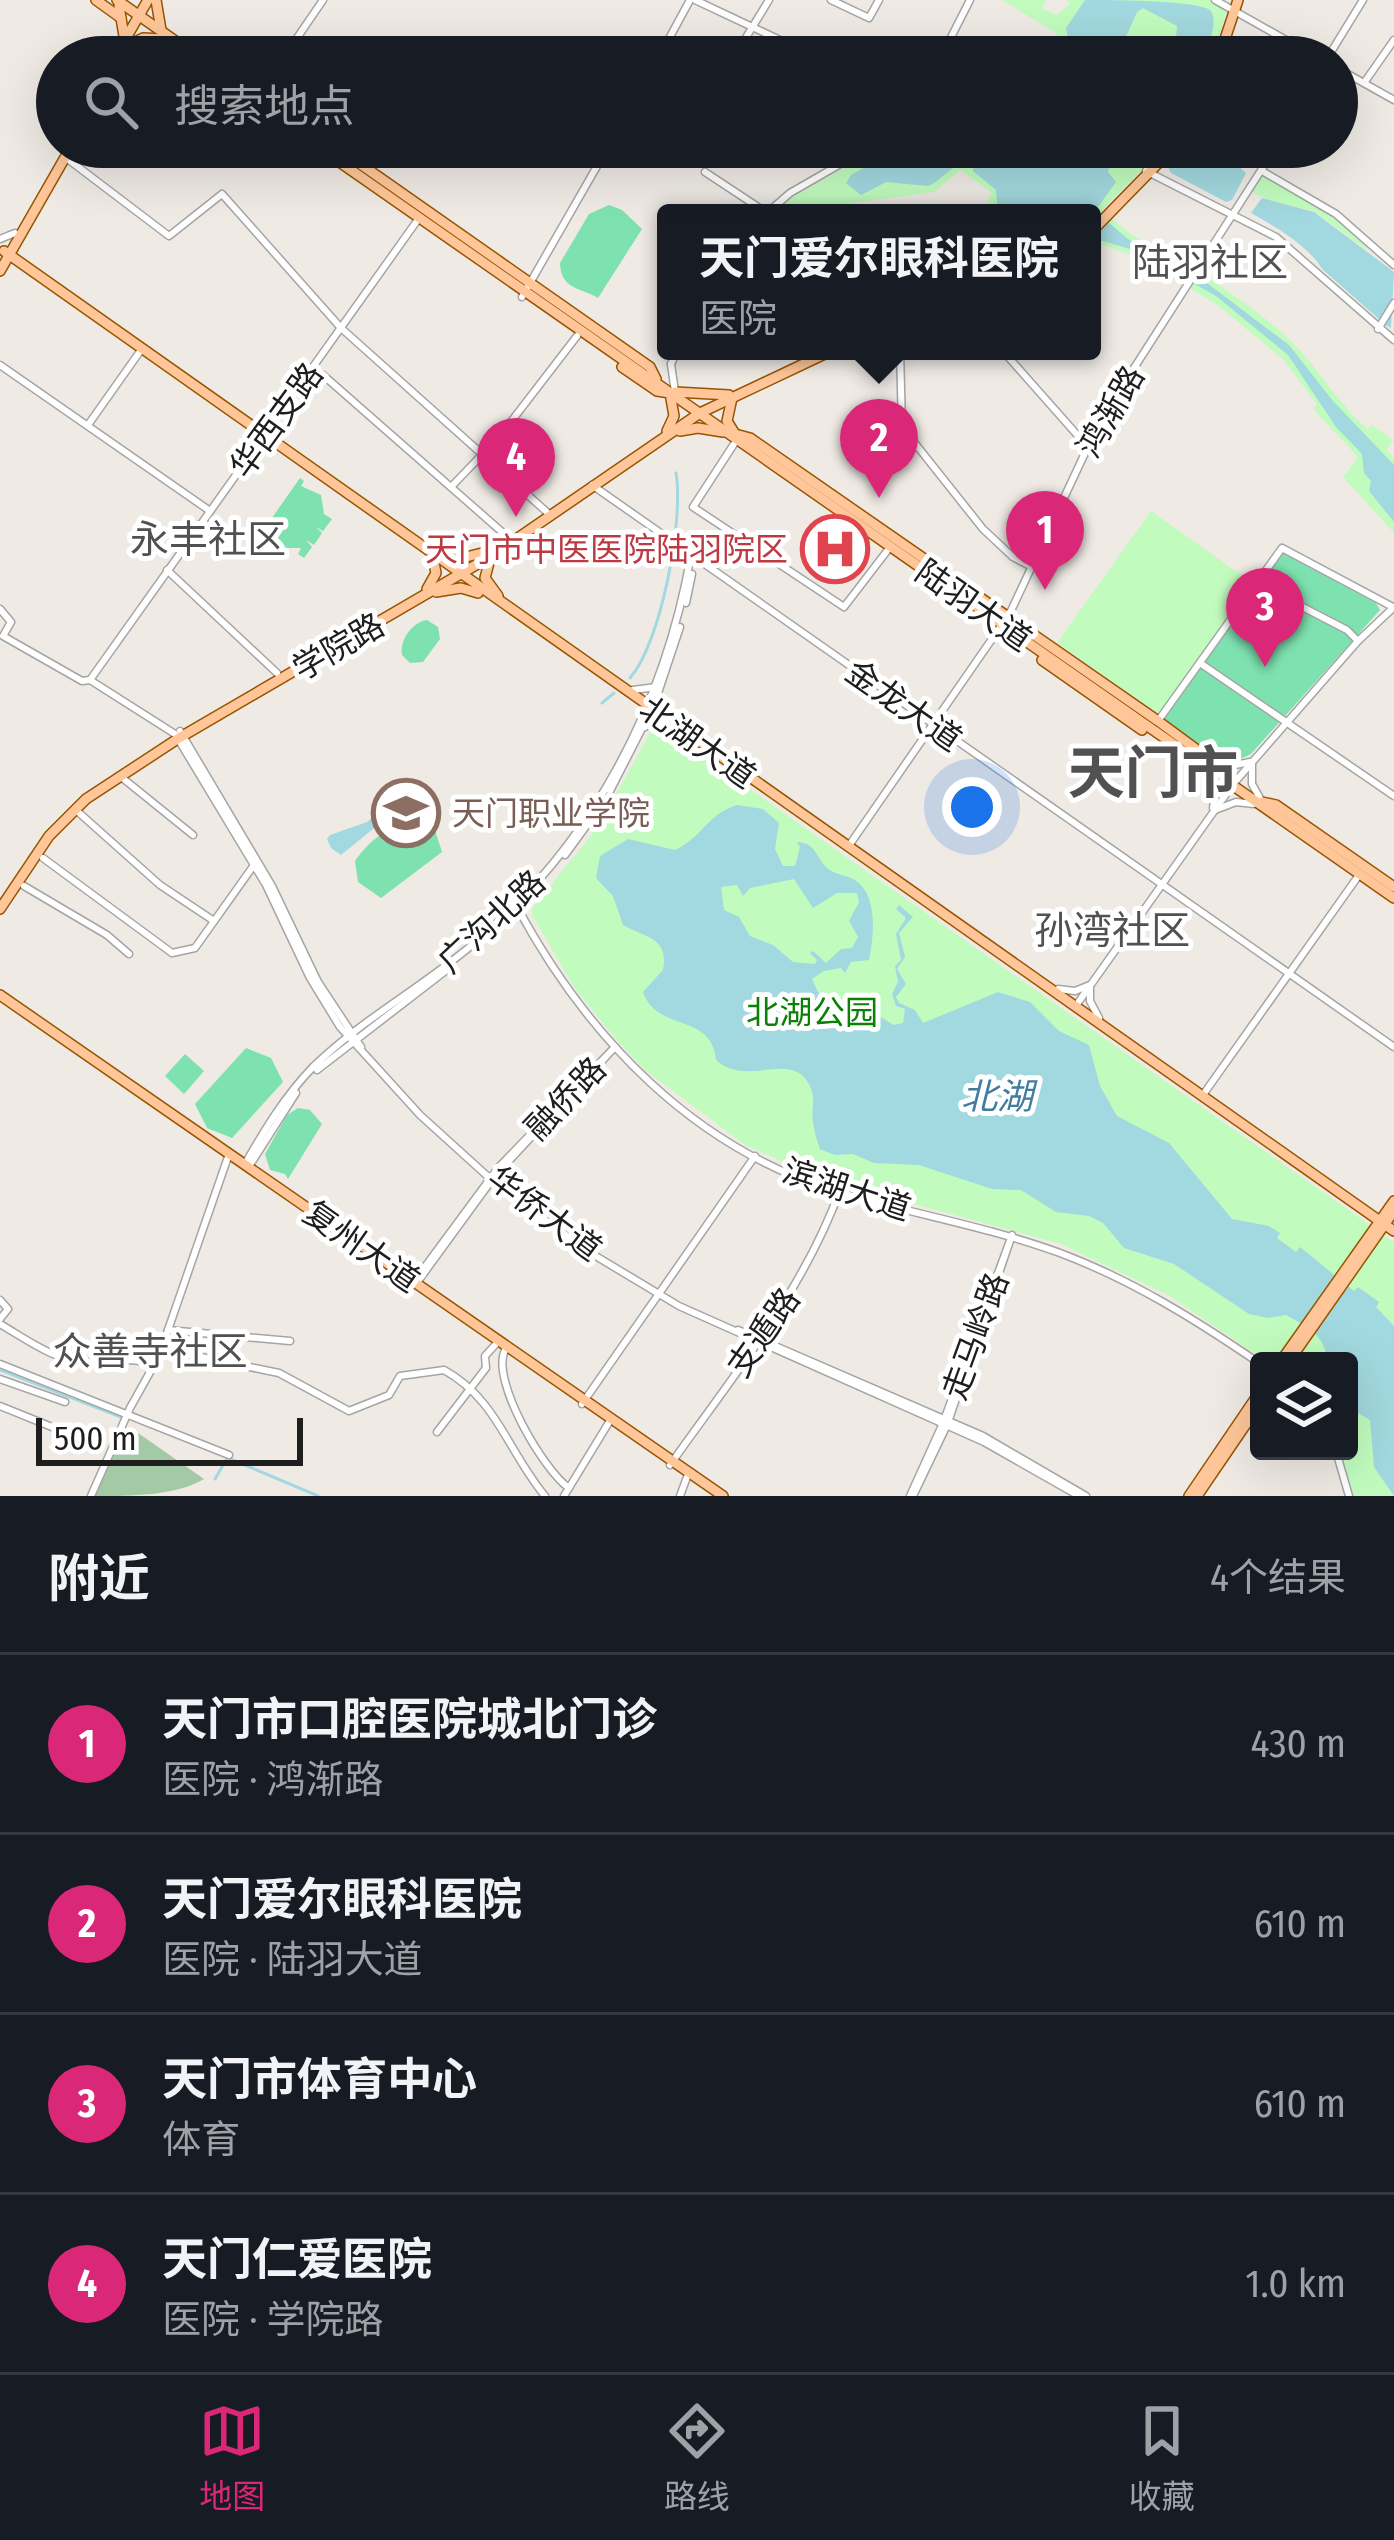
<!DOCTYPE html>
<html lang="zh">
<head>
<meta charset="utf-8">
<style>
	:root { --surface:#171b24; --page:#242831; --text:#f1f3f6; --muted:#9ea1a6; --line:#363941; --accent:#db2777 }
	body { margin:0; font-family:"Fira Sans Condensed","Noto Sans SC",sans-serif; background:var(--page); color:var(--text) }
	.controls { position:absolute; right:36px; bottom:36px; display:grid; overflow:hidden; border-radius:12px; box-shadow:0 12px 48px #0002 }
	.controls button { width:108px; height:108px; display:grid; place-items:center; padding:0; border:0; border-bottom:3px solid var(--line); background:var(--surface); color:var(--text); font:60px sans-serif }
	.scale { position:absolute; left:36px; bottom:30px; width:267px; box-sizing:border-box; padding-left:12px; border:6px solid #1e1e1e; border-top:0; font-size:33px; line-height:42px; white-space:nowrap; color:#1e1e1e; -webkit-text-stroke:9px #fff; paint-order:stroke }
	.you { position:absolute; left:972px; top:807px; width:42px; height:42px; margin:-30px; border:9px solid #fff; border-radius:50%; background:#1a73e8; box-shadow:0 0 0 18px #1a73e833 }
	.badge { display:grid; place-items:center; width:78px; height:78px; border-radius:50%; background:var(--accent); color:#fff; font-size:39px; font-weight:700 }
	.pin { position:absolute; translate:-50% -99px; filter:drop-shadow(0 3px 6px #0008) }
	.pin::after { content:''; position:absolute; top:63px; width:42px; height:36px; background:inherit; clip-path:polygon(0 0,100% 0,50% 100%) }
	.popup { position:absolute; left:657px; top:204px; width:444px; height:156px; box-sizing:border-box; display:grid; place-content:center; border-radius:12px; background:var(--surface); filter:drop-shadow(0 3px 9px #0005); font-size:39px; white-space:nowrap; color:var(--muted) }
	.popup b { font-size:45px; color:var(--text) }
	.popup::after { content:''; position:absolute; left:50%; top:100%; margin-left:-24px; border:24px solid transparent; border-top-color:var(--surface) }
	.list { margin:0; padding:0; list-style:none }
	h2 { display:flex; justify-content:space-between; align-items:center; height:156px; margin:0; padding:0 48px; font-size:51px }
	h2 small { font-size:39px; font-weight:400; color:var(--muted) }
	.list li { display:grid; grid-template-columns:78px 1fr auto; gap:36px; align-items:center; box-sizing:border-box; height:180px; padding:0 48px; border-top:3px solid var(--line) }
	.list b { display:block; font-size:45px; white-space:nowrap }
	.list p { margin:0; font-size:39px; white-space:nowrap; color:var(--muted) }
	.list em { font-size:39px; font-style:normal; color:var(--muted) }
	.icon { flex:none; width:66px; height:66px; fill:none; stroke:currentColor; stroke-width:2; stroke-linecap:round; stroke-linejoin:round }
	.map { position:relative; flex:none; width:1394px; height:1496px; overflow:hidden }
	.search { position:absolute; background:var(--surface); box-shadow:0 12px 48px #0002; left:36px; right:36px; top:36px; height:132px; display:flex; align-items:center; gap:30px; box-sizing:border-box; padding:0 42px; border-radius:66px; color:var(--muted); font-size:45px }
	.sheet { height:876px; background:var(--surface) }
	nav { display:flex; justify-content:space-around; align-items:center; box-sizing:border-box; height:168px; border-top:3px solid var(--line); background:var(--surface); font-size:33px; color:var(--muted) }
	nav a { display:grid; justify-items:center; gap:6px }
	nav .on { color:var(--accent) }
	.map>svg:first-child { display:block }
</style>
</head>
<body>
<div class="map">
<svg width="1394" height="1496" viewBox="0 0 1394 1496">
	<rect width="100%" height="100%" fill="#efeae4"/>
	<path fill="#a4c9a5" d="M 135,1431 L 138,1433 L 204,1479 C 176,1496 130,1496 94,1496 L 121,1436 L 131,1440 Z"/>
	<g fill="#c1fcbe">
		<polygon points="1002,0 1046,0 1042,8 1056,15 1069,5 1067,0 1210,0 1227,9 1213,57 1056,57 1061,49 1056,33"/>
		<path d="M 881,147 L 1164,147 L 1102,210 C 1126,233 1151,247 1180,261 L 1184,256 L 1196,263 L 1194,267 C 1226,291 1264,314 1293,343 C 1320,370 1338,403 1367,429 L 1372,425 L 1394,441 L 1386,449 L 1394,458 L 1394,533 L 1343,477 L 1358,457 L 1313,409 L 1317,404 L 1284,360 L 1219,306 L 1145,260 L 1092,241 L 1092,213 L 993,213 L 986,205 L 991,192 L 960,170 L 934,192 L 777,213 L 786,201 Z"/>
		<polygon points="1264,173 1336,216 1367,247 1366,250 1314,211 1274,202 1252,192"/>
		<polygon points="1151,511 1254,584 1160,715 1057,643"/>
		<polygon points="660,726 1394,1242 1394,1496 1354,1496 1340,1451 1349,1451 1349,1361 1266,1361 1168,1295 1061,1244 825,1180 745,1145 645,1070 614,1037 574,987 532,915 532,908 598,827 651,731"/>
	</g>
	<g fill="#7ee2b0">
		<path d="M 609,205 L 622,210 L 642,229 L 598,298 C 580,287 561,290 560,263 L 589,214 Z"/>
		<polygon points="300,478 304,481 301,486 321,495 324,514 332,519 323,531 316,527 322,533 314,545 306,540 312,547 304,558 298,554 301,548 280,548 269,533 262,532"/>
		<path d="M 1283,553 L 1376,603 L 1380,610 L 1251,754 C 1218,773 1189,739 1163,721 Z"/>
		<path d="M 427,620 L 438,627 L 440,639 L 423,662 L 410,663 L 402,655 C 399,641 412,622 427,620 Z"/>
		<path d="M 415,817 L 434,827 L 442,852 L 381,898 L 358,882 L 355,861 C 367,843 393,821 415,817 Z"/>
		<polygon points="246,1048 271,1058 283,1082 232,1138 207,1128 195,1104"/>
		<polygon points="185,1054 204,1071 184,1094 165,1076"/>
		<polygon points="298,1108 310,1110 322,1124 288,1179 285,1174 270,1170 265,1154 287,1115"/>
	</g>
	<g fill="#a2d8df" fill-rule="evenodd">
		<path d="M 1085,0 C 1111,0 1194,0 1210,10 C 1220,22 1207,45 1203,57 L 1160,57 L 1176,39 L 1177,26 L 1143,8 L 1137,12 L 1117,57 L 1072,57 L 1066,28 Z"/>
		<path d="M 946,147 L 1155,147 L 1147,155 L 1110,165 L 1108,172 L 1116,182 L 1095,211 L 1128,239 L 1199,277 L 1289,345 L 1333,401 L 1394,465 L 1394,522 L 1369,491 L 1371,481 L 1364,473 L 1362,454 L 1336,427 L 1288,355 L 1216,296 L 1136,251 L 1096,239 L 1092,235 L 1092,213 L 1030,213 L 1027,207 L 1025,213 L 998,213 L 996,190 L 973,171 L 973,163 C 953,160 945,179 928,186 L 886,182 L 861,195 L 846,183 L 851,175 L 894,150 L 907,155 L 917,151 L 936,155 Z"/>
		<polygon points="1186,147 1217,147 1246,173 1232,200 1226,202 1171,173 1168,167"/>
		<path d="M 1262,198 L 1314,212 L 1394,272 L 1391,328 L 1384,324 L 1391,311 L 1386,308 L 1380,320 L 1322,269 C 1309,246 1274,226 1251,213 Z"/>
		<polygon points="400,794 413,795 416,803 390,815 341,855 331,848 327,839 330,835 367,822"/>
		<path d="M 737,805 L 763,809 L 779,823 L 775,849 L 783,866 L 795,866 L 800,847 L 797,842 C 814,843 814,852 824,865 C 832,874 841,874 851,878 C 879,891 874,935 869,960 L 851,962 L 845,973 L 841,968 L 824,971 L 812,979 L 818,992 L 845,1007 C 862,1002 879,1017 894,1025 L 903,1023 L 905,1009 L 896,1006 L 892,994 L 898,982 L 895,966 L 901,960 L 896,934 L 906,918 L 896,909 L 899,905 L 913,917 L 899,933 L 905,957 L 897,969 L 906,984 L 896,997 L 899,1003 L 915,1010 L 923,1023 L 998,992 L 1030,1002 L 1059,1031 L 1089,1045 L 1100,1086 L 1117,1116 L 1169,1143 L 1232,1219 L 1269,1226 L 1280,1233 L 1277,1238 L 1296,1252 L 1300,1247 L 1354,1291 L 1358,1287 L 1379,1302 L 1376,1307 L 1394,1326 L 1394,1496 L 1374,1467 L 1370,1420 L 1349,1408 L 1349,1361 L 1326,1361 C 1328,1337 1306,1326 1286,1315 L 1268,1318 L 1249,1314 L 1174,1264 L 1124,1248 L 1103,1223 L 1089,1216 L 1056,1212 L 1021,1190 L 992,1189 L 919,1165 L 874,1163 L 853,1154 L 835,1155 L 820,1149 C 817,1141 814,1130 813,1121 C 811,1111 815,1102 812,1091 C 795,1045 749,1090 716,1060 C 712,1012 657,1033 643,992 L 663,970 C 669,937 646,938 623,925 L 613,896 L 596,878 L 600,856 L 628,839 L 675,850 C 702,838 706,815 737,805 ZM 794,879 L 813,908 L 837,893 L 857,893 L 859,902 L 849,921 L 858,937 L 852,948 L 841,949 L 826,963 L 813,951 L 810,953 L 817,960 L 815,964 L 793,962 L 773,945 L 750,936 L 739,917 L 724,910 L 721,887 L 737,885 L 743,896 L 750,888 Z"/>
	</g>
	<g fill="none" stroke-linecap="round" stroke-linejoin="round">
		<g stroke="#a2d8df" stroke-width="3">
			<path d="M 630,678 C 661,643 684,520 676,473"/>
			<polyline points="602,703 614,693"/>
			<polyline points="0,1370 121,1417"/>
			<polyline points="226,1457 318,1496"/>
			<polyline points="215,1479 226,1460"/>
		</g>
		<g stroke="#a5a5a5" stroke-width="9">
			<g id="minor">
				<polyline points="695,0 816,57"/>
				<polyline points="831,0 869,18 879,0"/>
				<polyline points="1215,0 1316,57"/>
				<polyline points="284,57 323,0"/>
				<polyline points="659,57 690,0"/>
				<polyline points="734,57 769,0"/>
				<polyline points="941,57 970,0"/>
				<polyline points="1328,57 1363,0"/>
				<polyline points="1337,68 1394,100"/>
				<polyline points="1364,83 1394,40"/>
				<polyline points="65,157 169,236 222,194 341,328 549,514"/>
				<polyline points="1146,171 1276,237 1394,340"/>
				<polyline points="1262,171 1336,214 1394,265"/>
				<polyline points="705,172 767,213"/>
				<polyline points="767,213 790,193 870,147"/>
				<polyline points="861,213 888,210 888,213"/>
				<polyline points="0,239 15,233"/>
				<polyline points="522,297 608,147"/>
				<polyline points="1378,329 1394,303"/>
				<polyline points="900,351 902,427 983,529 1013,557 1032,567"/>
				<polyline points="1003,351 1087,446"/>
				<polyline points="671,364 675,392"/>
				<polyline points="671,364 677,351"/>
				<polyline points="0,365 210,511"/>
				<polyline points="323,375 510,539"/>
				<polyline points="88,425 141,350"/>
				<polyline points="734,444 693,507 844,607 887,551"/>
				<polyline points="592,485 1394,1047"/>
				<polyline points="451,487 500,436 577,336"/>
				<polyline points="167,570 277,673"/>
				<polyline points="1258,584 1347,630 1358,641"/>
				<polyline points="686,603 692,574"/>
				<polyline points="0,609 11,622 3,636 82,681 90,680 175,734 266,885 310,978 340,1027 420,1115 495,1183 589,1252 679,1306 984,1442 1079,1496"/>
				<polyline points="1200,663 1394,796"/>
				<polyline points="90,680 419,218"/>
				<polyline points="633,690 656,687"/>
				<polyline points="660,698 674,719"/>
				<polyline points="1158,721 1282,548 1393,607"/>
				<polyline points="645,727 655,720 671,724"/>
				<polyline points="180,731 272,886 318,982 361,1047"/>
				<polyline points="1207,764 1230,766 1250,762"/>
				<polyline points="1252,764 1252,784 1262,802"/>
				<polyline points="1206,769 1215,795 1213,808"/>
				<polyline points="120,776 193,835"/>
				<polyline points="610,791 654,705 680,627"/>
				<polyline points="1215,810 1236,802 1254,804"/>
				<polyline points="77,811 160,885 214,921"/>
				<polyline points="848,847 1010,613 1100,421 1276,147"/>
				<polyline points="565,855 600,807"/>
				<polyline points="43,858 172,953 195,948 254,865"/>
				<polyline points="24,886 107,935 129,954"/>
				<path d="M 516,905 C 587,1037 693,1149 841,1193 C 914,1214 989,1227 1060,1253 C 1132,1280 1196,1320 1259,1363"/>
				<polyline points="1058,989 1075,991 1090,985 1090,1001 1099,1018"/>
				<polyline points="1075,1007 1234,783 1358,641 1394,607"/>
				<polyline points="317,1070 444,972"/>
				<polyline points="1205,1092 1359,875"/>
				<path d="M 245,1164 C 265,1129 285,1096 313,1067 C 361,1020 421,988 472,945 C 592,845 664,707 691,555"/>
				<polyline points="248,1168 296,1093"/>
				<polyline points="413,1283 498,1168 615,1047 494,1177 416,1284"/>
				<polyline points="0,1300 8,1309 0,1319"/>
				<path d="M 0,1324 C 26,1339 56,1362 88,1362 C 114,1363 130,1355 155,1366"/>
				<polyline points="168,1330 290,1341"/>
				<polyline points="738,1330 983,1436 1086,1496"/>
				<path d="M 162,1349 L 279,1373 L 349,1411 L 389,1395 L 400,1376 L 444,1370 C 497,1399 508,1452 545,1496"/>
				<path d="M 505,1350 C 490,1380 544,1471 569,1488"/>
				<polyline points="0,1364 229,1455"/>
				<polyline points="0,1379 65,1402"/>
				<polyline points="582,1404 755,1156"/>
				<polyline points="0,1406 52,1427"/>
				<polyline points="437,1432 486,1368 485,1356 496,1344"/>
				<polyline points="1336,1451 1349,1496"/>
				<path d="M 670,1465 C 732,1377 803,1292 840,1190"/>
				<polyline points="91,1496 130,1408 159,1356 229,1154"/>
				<polyline points="564,1496 611,1419"/>
				<polyline points="680,1496 687,1477"/>
				<polyline points="910,1496 943,1423 1012,1235 947,1425 913,1496"/>
			</g>
		</g>
		<g stroke="#985400" stroke-width="12">
			<g id="major">
				<polyline points="96,0 121,18"/>
				<polyline points="117,0 198,57"/>
				<polyline points="156,0 161,30"/>
				<polyline points="119,6 124,36"/>
				<polyline points="164,39 169,50 179,57"/>
				<polyline points="129,45 143,38 164,39"/>
				<polyline points="115,57 148,0"/>
				<polyline points="1219,57 1238,0"/>
				<polyline points="307,147 323,158"/>
				<polyline points="318,147 1394,898"/>
				<polyline points="336,147 650,367 656,379"/>
				<polyline points="1092,231 1174,147"/>
				<polyline points="4,251 1394,1231"/>
				<polyline points="0,271 71,147"/>
				<polyline points="622,367 657,391 670,393 674,416 667,431"/>
				<polyline points="675,392 729,395"/>
				<polyline points="732,398 727,421 735,434 750,438 1158,721 1196,749 1207,764"/>
				<polyline points="680,431 698,428 723,432"/>
				<polyline points="433,550 466,557 490,551"/>
				<polyline points="490,559 485,578 498,596"/>
				<polyline points="427,589 436,573 433,558"/>
				<polyline points="436,592 461,588 478,593"/>
				<polyline points="1042,660 1142,730"/>
				<polyline points="1262,802 1276,805 1394,887"/>
				<polyline points="0,909 49,836 86,799 179,738 493,555 700,413 831,351"/>
				<polyline points="0,995 723,1496"/>
				<polyline points="1281,1361 1394,1201"/>
				<polyline points="1289,1361 1394,1211"/>
				<polyline points="1189,1496 1259,1393"/>
				<polyline points="1197,1496 1259,1405"/>
			</g>
		</g>
		<use href="#minor" stroke="#fff" stroke-width="6"/>
		<use href="#major" stroke="#ffc799" stroke-width="9"/>
	</g>
	<defs>
		<g id="hospital-ring" transform="scale(3.45)"><circle r="9.5" fill="#fff" stroke="#e0444e" stroke-width="1.5"/><path d="M-5-5h3v3.5h4V-5h3V5h-3V1.5h-4V5h-3Z" fill="#e0444e"/></g>
		<g id="university-ring" transform="scale(3.45)"><circle r="9.5" fill="#fff" stroke="#8d6e63" stroke-width="1.5"/><path d="M0-5L7-2L0 1L-7-2ZM-4 1L0 2.5L4 1V4Q0 6-4 4Z" fill="#8d6e63"/></g>
	</defs>
	<g fill-rule="evenodd">
		<use href="#hospital-ring" x="835" y="549"/>
		<use href="#university-ring" x="406" y="813"/>
	</g>
	<g text-anchor="middle" stroke-width="10" stroke-linejoin="round" paint-order="stroke">
		<g font-size="33" fill="#1e1e1e" stroke="#fff">
			<text transform="translate(1110 411) rotate(-60)" y="12">鸿渐路</text>
			<text transform="translate(276 420) rotate(-54)" y="12">华西支路</text>
			<text transform="translate(974 605) rotate(35)" y="12">陆羽大道</text>
			<text transform="translate(338 646) rotate(-30)" y="12">学院路</text>
			<text transform="translate(904 705) rotate(35)" y="12">金龙大道</text>
			<text transform="translate(698 742) rotate(35)" y="12">北湖大道</text>
			<text transform="translate(491 921) rotate(-43)" y="12">广沟北路</text>
			<text transform="translate(565 1098) rotate(-46)" y="12">融侨路</text>
			<text transform="translate(847 1189) rotate(18)" y="12">滨湖大道</text>
			<text transform="translate(545 1213) rotate(37)" y="12">华侨大道</text>
			<text transform="translate(362 1246) rotate(35)" y="12">复州大道</text>
			<text transform="translate(763 1332) rotate(-55)" y="12">支遁路</text>
			<text transform="translate(975 1336) rotate(-70)" y="12">走马岭路</text>
		</g>
		<g font-size="33" fill="#be3a42" stroke="#fff" text-anchor="end">
			<text x="788" y="561">天门市中医医院陆羽院区</text>
		</g>
		<g font-size="33" fill="#785e54" stroke="#fff" text-anchor="start">
			<text x="452" y="825">天门职业学院</text>
		</g>
		<g font-size="33" fill="#0b8107" stroke="#fff">
			<text x="812" y="1024">北湖公园</text>
		</g>
		<g font-size="36" font-style="italic" fill="#417ca2" stroke="#fff">
			<text x="997" y="1109">北湖</text>
		</g>
		<g font-size="39" fill="#515151" stroke="#fff">
			<text x="1210" y="276">陆羽社区</text>
			<text x="208" y="553">永丰社区</text>
			<text x="1112" y="944">孙湾社区</text>
			<text x="150" y="1365">众善寺社区</text>
		</g>
		<g font-size="57" font-weight="bold" fill="#515151" stroke="#fff">
			<text x="1153" y="793">天门市</text>
		</g>
	</g>
</svg>
<div class="controls">
<button><svg class="icon" aria-label="layers" viewBox="0 0 24 24"><path d="M12 4l9 5-9 5-9-5zM3 14l9 5 9-5"/></svg></button>
</div>
<div class="scale">500 m</div>
<div class="you"></div>
<div class="pin badge" style="left:1045px;top:590px">1</div>
<div class="pin badge" style="left:879px;top:498px">2</div>
<div class="popup"><b>天门爱尔眼科医院</b>医院</div>
<div class="pin badge" style="left:1265px;top:667px">3</div>
<div class="pin badge" style="left:516px;top:517px">4</div>
<div class="search"><svg class="icon" aria-label="search" viewBox="0 0 24 24"><circle cx="10" cy="10" r="6"/><path d="M15 15l6 6"/></svg>搜索地点</div>
</div>
<section class="sheet">
<h2>附近<small>4个结果</small></h2>
<ul class="list">
<li><span class="badge">1</span><div><b>天门市口腔医院城北门诊</b><p>医院 · 鸿渐路</p></div><em>430 m</em></li>
<li><span class="badge">2</span><div><b>天门爱尔眼科医院</b><p>医院 · 陆羽大道</p></div><em>610 m</em></li>
<li><span class="badge">3</span><div><b>天门市体育中心</b><p>体育</p></div><em>610 m</em></li>
<li><span class="badge">4</span><div><b>天门仁爱医院</b><p>医院 · 学院路</p></div><em>1.0 km</em></li>
</ul>
</section>
<nav>
<a class="on"><svg class="icon" aria-label="map" viewBox="0 0 24 24"><path d="M3 6l6-2 6 2 6-2v14l-6 2-6-2-6 2zM9 4v14M15 6v14"/></svg>地图</a>
<a><svg class="icon" aria-label="directions" viewBox="0 0 24 24"><path d="M12 3l9 9-9 9-9-9zM9 14v-3h6M13 9l2 2-2 2"/></svg>路线</a>
<a><svg class="icon" aria-label="saved" viewBox="0 0 24 24"><path d="M7 4h10v16l-5-4-5 4z"/></svg>收藏</a>
</nav>
</body>
</html>
